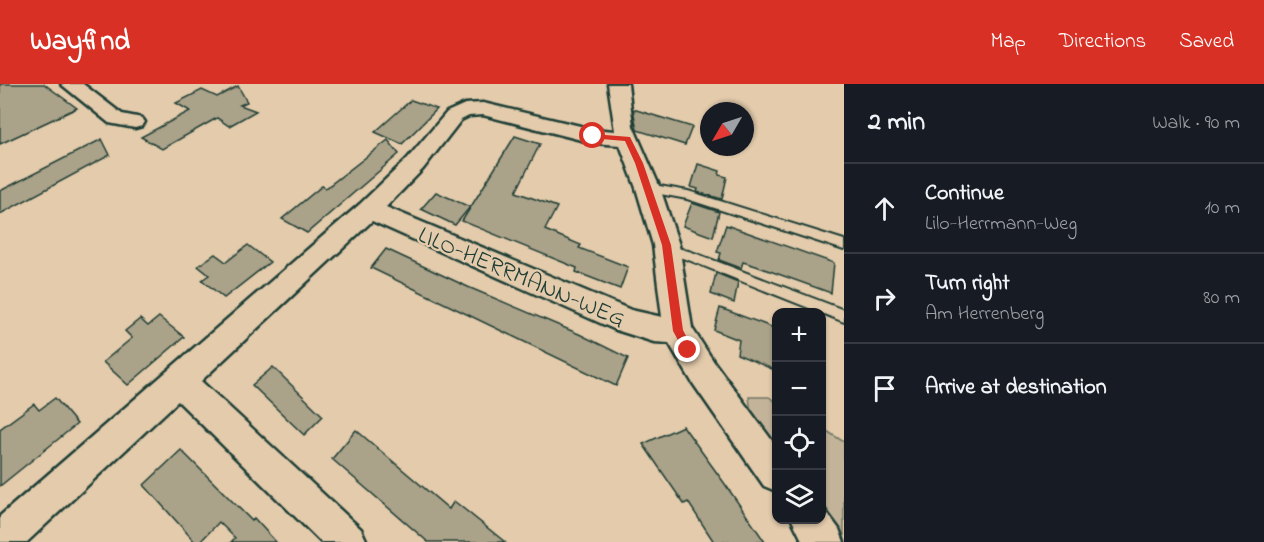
<!DOCTYPE html>
<html lang="en">
<head>
<meta charset="utf-8">
<style>
	:root { --surface:#171b24; --page:#20242c; --text:#f1f3f6; --muted:#9ea1a6; --line:#363941; --accent:#d93025 }
	body { margin:0; font-family:"Indie Flower",sans-serif; background:var(--page); color:var(--text) }
	.controls { position:absolute; right:18px; bottom:18px; display:grid; overflow:hidden; border-radius:12px; box-shadow:0 2px 4px #0004 }
	.controls button { width:54px; height:54px; display:grid; place-items:center; padding:0; border:0; border-bottom:2px solid var(--line); background:var(--surface); color:var(--text); font:30px sans-serif }
	.compass { position:absolute; left:700px; top:18px; width:54px; height:54px; border-radius:50%; background:var(--surface); box-shadow:0 2px 4px #0004; rotate:231deg }
	.stop { position:absolute; width:18px; height:18px; margin:-14px; border:4px solid #d93025; border-radius:50%; background:#fff }
	.stop.end { background:#d93025; border-color:#fff; box-shadow:0 2px 6px #0008 }
	.list { margin:0; padding:0; list-style:none }
	h2 { display:flex; justify-content:space-between; align-items:center; height:78px; margin:0; padding:0 24px; font-size:26px }
	h2 small { font-size:20px; font-weight:400; color:var(--muted) }
	.list li { display:grid; grid-template-columns:39px 1fr auto; gap:18px; align-items:center; box-sizing:border-box; height:90px; padding:0 24px; border-top:2px solid var(--line) }
	.list b { display:block; font-size:22px; white-space:nowrap }
	.list p { margin:0; font-size:20px; white-space:nowrap; color:var(--muted) }
	.list em { font-size:20px; font-style:normal; color:var(--muted) }
	.icon { flex:none; width:33px; height:33px; fill:none; stroke:currentColor; stroke-width:2; stroke-linecap:round; stroke-linejoin:round }
	.map { position:relative; flex:none; width:844px; height:458px; overflow:hidden }
	header { display:flex; align-items:center; gap:36px; box-sizing:border-box; height:84px; padding:0 30px; background:var(--accent); color:#fff }
	header strong { font-size:28px }
	nav { display:flex; gap:33px; margin-inline-start:auto; font-size:21px }
	main { display:flex }
	aside { flex:1; background:var(--surface) }
	.map>svg:first-child { display:block }
</style>
</head>
<body>
<header>
<strong>Wayfind</strong>
<nav><a>Map</a><a>Directions</a><a>Saved</a></nav>
</header>
<main>
<div class="map">
<svg width="844" height="458" viewBox="0 0 844 458">
	<rect width="100%" height="100%" fill="#e3cbac"/>
	<filter id="ink" filterUnits="userSpaceOnUse"><feTurbulence type="fractalNoise" baseFrequency=".0167" numOctaves="2"/><feDisplacementMap in="SourceGraphic" scale="12" xChannelSelector="R" yChannelSelector="G"/><feConvolveMatrix kernelMatrix="1 2 1 2 8 2 1 2 1" color-interpolation-filters="sRGB"/></filter>
	<g filter="url(#ink)">
		<g fill="#c3b399" stroke="#717866" stroke-width="1.5">
			<polygon points="749,313 769,313 776,318 776,362 751,328"/>
			<polygon points="822,344 844,358 844,453 822,422"/>
		</g>
		<g fill="#aaa289" stroke="#1f3d34" stroke-width="1.5">
			<polygon points="0,0 44,0 77,24 0,60"/>
			<polygon points="238,2 247,18 240,21 256,27 229,42 217,34 162,65 141,53 190,27 176,19 202,6 217,13"/>
			<polygon points="411,16 437,25 402,60 375,48"/>
			<polygon points="633,25 692,43 685,61 637,46"/>
			<polygon points="515,52 540,60 516,108 557,123 545,146 581,161 579,164 628,183 620,205 576,188 577,184 462,137"/>
			<polygon points="102,55 110,71 0,130 0,107"/>
			<polygon points="388,56 399,70 307,149 282,135 322,102 326,104"/>
			<polygon points="698,80 720,87 719,91 727,93 722,115 697,108 698,105 691,103"/>
			<polygon points="436,108 470,123 455,141 421,125"/>
			<polygon points="692,119 719,128 713,153 683,142"/>
			<polygon points="726,141 834,179 831,209 756,182 743,178 741,184 719,176 721,169 717,168"/>
			<polygon points="248,161 270,178 224,214 202,196 209,191 198,182 215,170 226,178"/>
			<polygon points="386,165 468,203 579,250 628,274 616,302 371,184"/>
			<polygon points="716,189 738,198 734,219 711,210"/>
			<polygon points="720,224 777,245 777,287 737,270 739,256 714,246"/>
			<polygon points="159,233 184,253 128,301 103,278 132,254 125,247 140,235 148,242"/>
			<polygon points="273,283 323,332 304,351 252,301"/>
			<polygon points="55,314 77,340 0,402 0,345 34,320 39,326"/>
			<polygon points="683,342 725,400 765,458 714,458 688,418 684,420 643,360"/>
			<polygon points="356,346 449,425 454,417 505,458 428,458 332,375"/>
			<polygon points="181,366 252,437 254,434 276,458 231,458 235,454 219,438 200,458 195,458 144,401"/>
		</g>
		<g fill="none" stroke-linecap="round" stroke-linejoin="round">
			<g stroke="#1f3d34" stroke-width="4">
				<g id="lane">
					<polygon points="648,100 688,107 844,156 844,166 687,115 644,107 644,101"/>
					<polygon points="667,161 692,168 844,226 844,238 686,175 663,169 661,166"/>
				</g>
			</g>
			<g stroke="#1f3d34" stroke-width="5">
				<g id="street">
					<polygon points="61,0 83,0 122,30 142,34 145,38 142,42 135,44 109,39"/>
					<path d="M 608,0 L 628,0 L 633,42 L 660,104 L 679,161 L 692,244 L 714,278 L 776,362 L 776,407 L 764,402 L 692,298 L 669,259 L 654,258 L 616,246 L 372,137 L 201,297 L 361,445 L 367,458 L 321,458 L 178,317 L 27,458 L 0,458 L 0,432 L 360,120 L 407,75 L 447,28 L 465,20 L 483,19 L 593,45 L 615,47 ZM 483,31 L 593,59 L 620,61 L 636,104 L 653,161 L 662,233 L 631,226 L 386,123 L 423,85 L 461,36 L 469,32 Z"/>
					<polygon points="822,422 839,445 844,458 803,458 792,436 822,436"/>
				</g>
			</g>
			<use href="#lane" fill="#e3cbac" fill-rule="evenodd"/>
			<use href="#street" fill="#e3cbac" fill-rule="evenodd"/>
		</g>
	</g>
	<polygon fill="#d93025" points="593,50 630,53 643,79 671,161 683,246 693,266 692,269 685,269 673,247 662,161 635,79 625,57 590,54"/>
	<g text-anchor="middle" stroke-width="4.5" stroke-linejoin="round" paint-order="stroke">
		<g font-size="24" fill="#1f3d34" stroke="#e3cbac">
			<text transform="translate(522 192) rotate(23)" y="8">LILO-HERRMANN-WEG</text>
		</g>
	</g>
</svg>
<div class="controls">
<button>+</button>
<button>−</button>
<button><svg class="icon" aria-label="locate" viewBox="0 0 24 24"><circle cx="12" cy="12" r="6"/><path d="M12 2v4M12 18v4M2 12h4M18 12h4"/></svg></button>
<button><svg class="icon" aria-label="layers" viewBox="0 0 24 24"><path d="M12 4l9 5-9 5-9-5zM3 14l9 5 9-5"/></svg></button>
</div>
<svg class="compass" viewBox="-18 -18 36 36"><path d="M0-13l5 13h-10z" fill="#e53935"/><path d="M0 13l5-13h-10z" fill="#9ea1a6"/></svg>
<div class="stop" style="left:593px;top:52px"></div>
<div class="stop end" style="left:688px;top:266px"></div>
</div>
<aside>
<h2>2 min<small>Walk · 90 m</small></h2>
<ul class="list">
<li><svg class="icon" aria-label="ahead" viewBox="0 0 24 24"><path d="M12 20V5M6 11l6-6 6 6"/></svg><div><b>Continue</b><p>Lilo-Herrmann-Weg</p></div><em>10 m</em></li>
<li><svg class="icon" aria-label="right" viewBox="0 0 24 24"><path d="M7 20v-9h11M14 6l5 5-5 5"/></svg><div><b>Turn right</b><p>Am Herrenberg</p></div><em>80 m</em></li>
<li><svg class="icon" aria-label="arrive" viewBox="0 0 24 24"><path d="M6 21V4h12l-3 4 3 4H6"/></svg><div><b>Arrive at destination</b></div></li>
</ul>
</aside>
</main>
</body>
</html>
